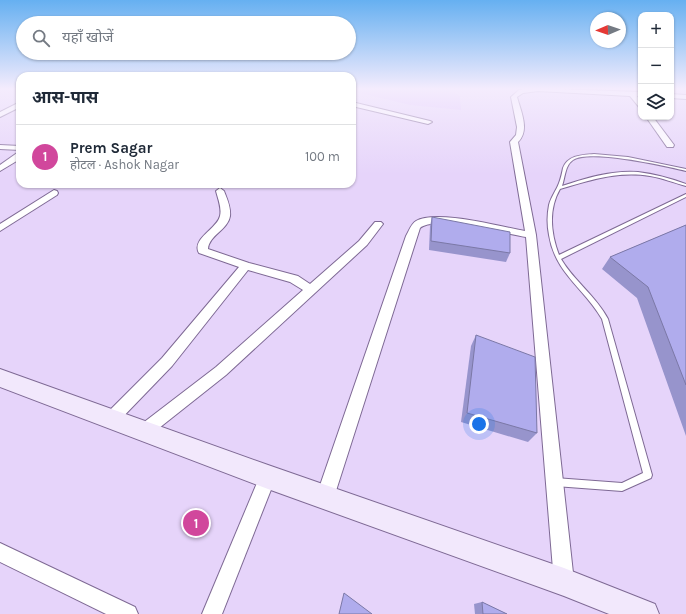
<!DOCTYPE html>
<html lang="hi">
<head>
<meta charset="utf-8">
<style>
	:root { --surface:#fff; --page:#f2f2f3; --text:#1f2937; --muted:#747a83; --line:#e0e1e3; --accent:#0f766e }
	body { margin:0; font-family:Karla,"Noto Sans Devanagari",sans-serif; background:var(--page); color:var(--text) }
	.controls { position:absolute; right:12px; top:12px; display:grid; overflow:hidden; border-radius:8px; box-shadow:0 1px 3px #0004 }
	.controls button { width:36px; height:36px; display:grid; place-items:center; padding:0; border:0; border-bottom:1px solid var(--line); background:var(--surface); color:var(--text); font:20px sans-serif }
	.compass { position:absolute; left:590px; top:12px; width:36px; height:36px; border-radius:50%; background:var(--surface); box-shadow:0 1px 3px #0004; rotate:268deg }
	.you { position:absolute; left:479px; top:424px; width:14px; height:14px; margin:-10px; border:3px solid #fff; border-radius:50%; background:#1a73e8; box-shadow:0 0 0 6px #1a73e833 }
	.badge { display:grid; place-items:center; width:26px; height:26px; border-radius:50%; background:var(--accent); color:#fff; font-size:13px; font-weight:700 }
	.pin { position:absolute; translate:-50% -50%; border:2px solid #fff; box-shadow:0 1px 4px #0006 }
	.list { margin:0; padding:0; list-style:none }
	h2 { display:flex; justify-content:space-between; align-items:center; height:52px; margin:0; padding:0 16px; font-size:17px }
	h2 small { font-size:13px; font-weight:400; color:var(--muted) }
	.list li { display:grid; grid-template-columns:26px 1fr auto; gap:12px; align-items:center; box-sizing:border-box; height:64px; padding:0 16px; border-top:1px solid var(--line) }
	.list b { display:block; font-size:15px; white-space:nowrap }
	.list p { margin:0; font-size:13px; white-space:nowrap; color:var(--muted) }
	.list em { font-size:13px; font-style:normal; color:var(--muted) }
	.icon { flex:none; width:22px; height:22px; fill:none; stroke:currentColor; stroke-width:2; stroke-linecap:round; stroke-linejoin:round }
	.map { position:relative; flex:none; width:686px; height:614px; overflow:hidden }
	.search { position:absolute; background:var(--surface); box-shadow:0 1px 3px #0004; left:16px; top:16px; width:340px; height:44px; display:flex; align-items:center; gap:10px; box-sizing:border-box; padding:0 14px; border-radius:22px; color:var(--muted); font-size:15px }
	.panel { position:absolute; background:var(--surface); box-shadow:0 1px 3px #0004; left:16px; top:72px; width:340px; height:116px; border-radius:12px }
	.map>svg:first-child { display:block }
</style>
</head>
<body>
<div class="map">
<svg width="686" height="614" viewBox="0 0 686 614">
	<rect width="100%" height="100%" fill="#e6d4fa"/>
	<polygon fill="#e0c5fc" points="352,88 451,88 452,92 460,96 461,110 410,105 352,91"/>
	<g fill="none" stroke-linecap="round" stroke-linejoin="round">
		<g stroke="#7e6994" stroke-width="2">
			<path id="lane" d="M 594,154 L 628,157 L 686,169 L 686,171 C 665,166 590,149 573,160 C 565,165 565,178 562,186 C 586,178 612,170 638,172 C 654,174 670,178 686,184 L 686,186 C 674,183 663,178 650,176 C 617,171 591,180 560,189 C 548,210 551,234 559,255 L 686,194 L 686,197 L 561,259 C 574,281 596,296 608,319 L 652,475 L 651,478 L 622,491 L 555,486 L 552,485 L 551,482 L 552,479 L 555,478 L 622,483 L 643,473 L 602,319 C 584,288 555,273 549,235 C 547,225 547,215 549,205 C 551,197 556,191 559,183 C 561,178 562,173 563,168 C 568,155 582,155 594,154 Z"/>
		</g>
		<g stroke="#7e6994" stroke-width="2">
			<g id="street">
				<path d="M 527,88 L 641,92 L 641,96 L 637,96 L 641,102 L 641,108 L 639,107 L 630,96 L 538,91 L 523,93 L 517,97 C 521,112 530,130 518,142 L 536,235 L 574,582 L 571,589 L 564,592 L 557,589 L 554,582 L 526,237 C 506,234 434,215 420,228 L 334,497 L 331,503 L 325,506 L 319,503 L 316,497 L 406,236 C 409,231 411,224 416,221 C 436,209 502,227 525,231 L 510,142 L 516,135 L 517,127 L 511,97 L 519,90 Z"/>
				<polygon points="671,94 686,95 686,99 671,98"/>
				<polygon points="20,102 20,107 0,117 0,112"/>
				<polygon points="352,102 430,121 432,122 428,124 352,106"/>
				<polygon points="646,117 653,117 674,145 673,147 667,147"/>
				<polygon points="0,145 20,146 20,150 0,149"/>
				<polygon points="17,153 20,153 20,159 0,171 0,165"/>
				<path d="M 220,188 L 224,191 C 227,199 231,207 230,216 C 228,230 209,235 208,249 L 249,263 L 298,276 L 310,284 L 359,241 L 375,222 L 381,222 L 383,224 L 367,245 L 226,375 L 149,436 L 144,438 L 139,436 L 136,431 L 139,426 L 216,367 L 303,290 L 290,282 L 248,270 L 172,366 L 116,424 L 111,426 L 106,424 L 104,419 L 106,414 L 162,358 L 239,267 L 199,253 C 191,239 217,229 220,216 C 222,208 218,199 216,191 Z"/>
				<polygon points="54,190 57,191 58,193 57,195 0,231 0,224"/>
				<polygon points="268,469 274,471 276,477 222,614 202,614 262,471"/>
				<polygon points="0,543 135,607 138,614 106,614 0,562"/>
			</g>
		</g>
		<g stroke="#7e6994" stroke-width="2">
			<polygon id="secondary" points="0,369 268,465 564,568 655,604 659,614 609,614 564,596 268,489 0,387"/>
		</g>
		<use href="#lane" fill="#fff" fill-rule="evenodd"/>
		<use href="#street" fill="#fff" fill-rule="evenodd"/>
		<use href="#secondary" fill="#f2e8fc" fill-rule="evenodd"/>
	</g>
	<g fill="#9794cc">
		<polygon points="432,217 510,253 506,262 429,250 430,226"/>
		<polygon points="686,225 686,436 637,298 602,269 610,257"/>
		<polygon points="476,335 537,433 528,442 461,422 471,346"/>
		<polygon points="482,602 507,614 475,614 474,604"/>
	</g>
	<g fill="#b0aced" stroke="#7b78a6">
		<polygon points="432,217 510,232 510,253 431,241"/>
		<polygon points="686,225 686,385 648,287 610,257"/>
		<polygon points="476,335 535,357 537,433 467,413"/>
		<polygon points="344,593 372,614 339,614"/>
		<polygon points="482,602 507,614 483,614"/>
	</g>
	<linearGradient id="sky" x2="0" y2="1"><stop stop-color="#66b0f1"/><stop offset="0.51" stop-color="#f4ecfd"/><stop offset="1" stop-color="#f4ecfd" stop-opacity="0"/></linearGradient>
	<rect width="686" height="174" fill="url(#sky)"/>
</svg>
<div class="controls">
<button>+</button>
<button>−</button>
<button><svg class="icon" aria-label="layers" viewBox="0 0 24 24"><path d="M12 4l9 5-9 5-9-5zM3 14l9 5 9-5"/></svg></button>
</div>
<svg class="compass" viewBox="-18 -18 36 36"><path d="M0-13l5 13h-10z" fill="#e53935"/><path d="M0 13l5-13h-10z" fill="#747a83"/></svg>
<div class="you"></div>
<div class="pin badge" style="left:196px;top:523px;background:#d1479c">1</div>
<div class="search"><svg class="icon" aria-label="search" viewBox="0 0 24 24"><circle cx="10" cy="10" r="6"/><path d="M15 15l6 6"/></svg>यहाँ खोजें</div>
<section class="panel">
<h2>आस-पास<small></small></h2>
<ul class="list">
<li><span class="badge" style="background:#d1479c">1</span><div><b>Prem Sagar</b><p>होटल · Ashok Nagar</p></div><em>100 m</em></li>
</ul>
</section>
</div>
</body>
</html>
